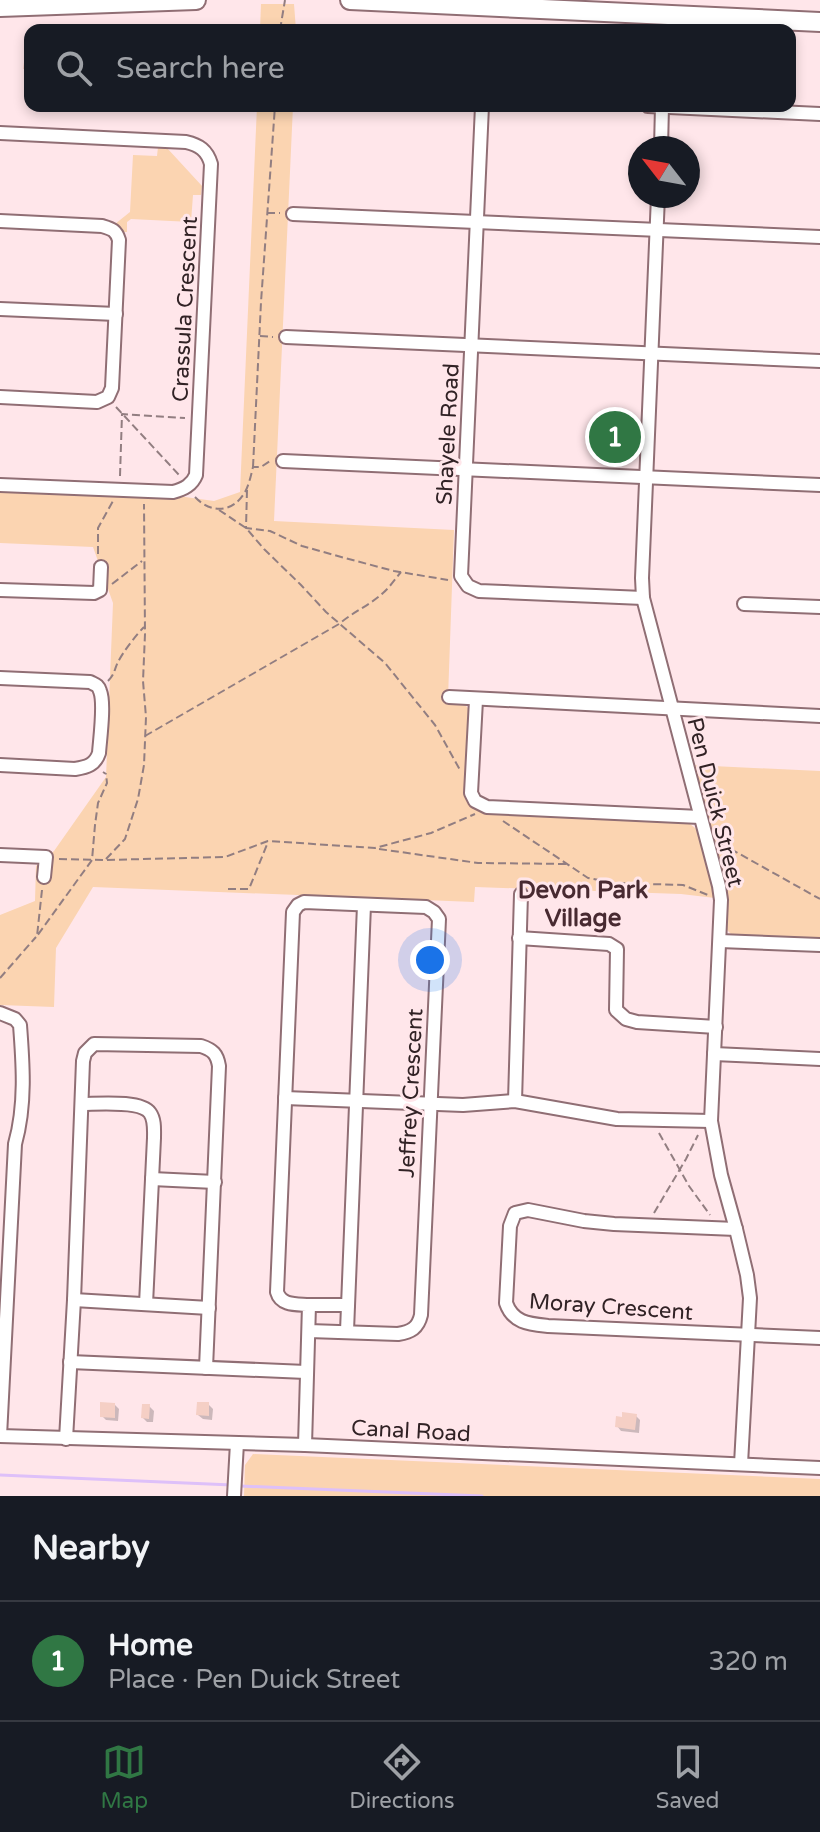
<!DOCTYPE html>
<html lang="en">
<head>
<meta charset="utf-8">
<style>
	:root { --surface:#171b24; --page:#242831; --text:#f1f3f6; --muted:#9ea1a6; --line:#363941; --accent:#307744 }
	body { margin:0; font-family:"Varela Round",sans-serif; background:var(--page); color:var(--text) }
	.compass { position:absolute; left:628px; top:136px; width:72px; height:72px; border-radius:50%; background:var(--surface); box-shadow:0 4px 12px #0003; rotate:301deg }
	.you { position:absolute; left:430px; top:960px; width:28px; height:28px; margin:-20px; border:6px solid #fff; border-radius:50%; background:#1a73e8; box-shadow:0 0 0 12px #1a73e833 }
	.badge { display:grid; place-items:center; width:52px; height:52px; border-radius:50%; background:var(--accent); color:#fff; font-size:26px; font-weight:700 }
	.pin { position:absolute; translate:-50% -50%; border:4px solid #fff; box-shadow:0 2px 8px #0006 }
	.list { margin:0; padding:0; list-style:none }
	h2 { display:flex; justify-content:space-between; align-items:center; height:104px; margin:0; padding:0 32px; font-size:34px }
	h2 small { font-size:26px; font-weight:400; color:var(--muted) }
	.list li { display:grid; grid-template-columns:52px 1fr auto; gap:24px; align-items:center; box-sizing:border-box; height:120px; padding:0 32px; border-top:2px solid var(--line) }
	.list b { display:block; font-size:30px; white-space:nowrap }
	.list p { margin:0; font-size:26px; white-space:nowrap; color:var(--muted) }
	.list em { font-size:26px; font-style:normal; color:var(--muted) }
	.icon { flex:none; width:44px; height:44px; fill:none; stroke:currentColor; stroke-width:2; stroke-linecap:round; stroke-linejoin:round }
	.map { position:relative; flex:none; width:820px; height:1496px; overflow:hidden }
	.search { position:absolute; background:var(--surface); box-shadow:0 4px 12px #0003; left:24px; right:24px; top:24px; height:88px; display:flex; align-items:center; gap:20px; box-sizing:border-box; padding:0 28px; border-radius:16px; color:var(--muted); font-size:30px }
	.sheet { height:224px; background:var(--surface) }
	nav { display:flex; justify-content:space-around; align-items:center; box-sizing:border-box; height:112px; border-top:2px solid var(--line); background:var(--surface); font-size:22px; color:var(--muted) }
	nav a { display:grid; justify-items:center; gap:4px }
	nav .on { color:var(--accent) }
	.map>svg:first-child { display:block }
</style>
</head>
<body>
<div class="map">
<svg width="820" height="1496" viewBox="0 0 820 1496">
	<rect width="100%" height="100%" fill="#ffe6ea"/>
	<g fill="#fbd4b1">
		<polygon points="261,4 294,4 296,30 260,30"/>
		<polygon points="257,106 293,106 274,521 454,530 448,698 463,703 471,711 470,800 686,821 699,831 714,888 715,898 681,894 475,887 474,902 93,887 56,948 54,1007 0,1005 0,915 35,901 36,866 54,851 106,777 113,603 93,547 0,543 0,489 178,496 214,501 240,492"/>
		<polygon points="158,147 167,148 202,186 201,195 193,195 191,222 131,219 127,222 127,232 122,232 115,224 130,212 133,155 157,156"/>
		<polygon points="692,765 820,771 820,941 734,937 726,929 723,875"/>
		<polygon points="253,1454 820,1479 820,1496 244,1496 245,1465"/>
	</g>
	<g fill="#0003">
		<polygon points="208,1404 213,1409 212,1420 203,1419 198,1415"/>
		<polygon points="115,1405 119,1409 118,1421 106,1420 102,1416"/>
		<polygon points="149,1406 154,1411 153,1422 147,1422 143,1418"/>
		<polygon points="636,1416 640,1420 639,1433 621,1431 617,1426"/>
	</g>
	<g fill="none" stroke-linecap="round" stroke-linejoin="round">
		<g stroke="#dec0f9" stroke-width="3">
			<polyline points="0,1475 232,1485"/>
			<polyline points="240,1486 482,1496"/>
		</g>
	</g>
	<g fill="#f5cfc5">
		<polygon points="26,48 30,48 30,75 25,75 25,69 23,69"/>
		<polygon points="100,1402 115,1403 115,1418 100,1417"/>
		<polygon points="197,1402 209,1402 209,1416 196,1415"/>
		<polygon points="142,1404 150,1404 149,1419 141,1418"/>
		<polygon points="622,1412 637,1414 635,1430 615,1427 616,1416 622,1417"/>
	</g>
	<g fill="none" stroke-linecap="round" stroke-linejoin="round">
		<g stroke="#906e74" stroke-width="16">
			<g id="street">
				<polyline points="482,106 461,576 468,586 479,591 643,598"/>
				<polyline points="648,106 820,114"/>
				<path d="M 0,133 L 186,142 C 199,145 207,150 211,164 L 196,475 C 192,485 184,489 173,492 L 0,485"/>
				<polyline points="661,148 662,106"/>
				<polyline points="658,196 642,578 643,598 719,886 721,900 711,1121 721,1175 736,1229 747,1275 750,1298 741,1464"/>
				<polyline points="293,214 820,237"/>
				<path d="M 0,221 L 102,226 C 112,229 116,230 119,240 L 112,388 L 108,397 L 97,402 L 0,397"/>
				<polyline points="0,309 116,314"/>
				<polyline points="286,337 820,361"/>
				<polyline points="283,461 820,485"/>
				<polyline points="0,590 94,593 100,590 101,567"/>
				<polyline points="744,604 820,607"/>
				<path d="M 0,678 L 90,682 C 96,685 98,685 100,691 C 105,703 100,739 99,753 C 95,765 87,767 75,769 L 0,765"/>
				<polyline points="449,697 820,716"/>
				<polyline points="476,700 471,793 475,801 487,807 700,817"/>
				<polyline points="0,855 46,857 44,877"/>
				<polyline points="519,938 609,944 617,949 616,1010 626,1019 637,1022 716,1027"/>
				<polyline points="720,941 820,945"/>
				<path d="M 0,1013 L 15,1019 L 20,1025 C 23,1064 26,1105 15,1144 L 0,1436 L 305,1445 L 820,1468"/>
				<polyline points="714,1054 820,1059"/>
				<polyline points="285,1098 463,1105 515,1101 617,1119 711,1121"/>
				<polyline points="515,1101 521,894"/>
				<path d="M 82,1104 C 98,1104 141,1100 150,1113 C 155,1120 154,1130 154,1138 L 146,1304"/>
				<polyline points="152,1179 215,1182"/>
				<path d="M 736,1229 L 614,1224 L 584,1221 L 528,1210 L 515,1213 L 510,1226 L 506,1303 C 513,1323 529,1324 548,1326 L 820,1338"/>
				<polyline points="74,1300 209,1308"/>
				<polyline points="309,1305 348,1305"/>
				<polyline points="347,1331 364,905"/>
				<polyline points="70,1362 306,1372"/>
				<path d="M 66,1439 L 74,1300 L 83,1061 L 85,1053 L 94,1044 L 201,1046 C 213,1050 217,1054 219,1066 L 206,1368"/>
				<path d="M 305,1445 L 309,1305 C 297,1304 281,1306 277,1292 L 293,912 L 298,905 L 304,902 L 426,907 L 434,912 L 439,919 L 421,1315 C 418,1328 411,1332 398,1334 L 309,1331"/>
				<polyline points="234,1496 237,1443"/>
			</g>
		</g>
		<g stroke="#906e74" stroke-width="22">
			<g id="secondary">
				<polyline points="350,0 820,22"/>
				<polyline points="0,7 196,0"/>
			</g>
		</g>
		<g stroke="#927e81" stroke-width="2" stroke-dasharray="8 4" stroke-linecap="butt">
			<polyline points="280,30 285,0"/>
			<polyline points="267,213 280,213"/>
			<polyline points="260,336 273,337"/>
			<polyline points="116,407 180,476"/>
			<polyline points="253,467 261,302 275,106"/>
			<polyline points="120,476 122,414 185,418"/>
			<polyline points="247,490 246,528 270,531 302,546 345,558 394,571 448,580"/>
			<path d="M 195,497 C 211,514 233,513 245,492 C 249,485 251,475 253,467 L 261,467 L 270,461"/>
			<polyline points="219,510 246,528 264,549 301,585 326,612 385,663 435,725 460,770"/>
			<polyline points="98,554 98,528 113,501"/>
			<polyline points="112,584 142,561"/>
			<path d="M 108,681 C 115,674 114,670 118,662 C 123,652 136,635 144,627"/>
			<path d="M 145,736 L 339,624 C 353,612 370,605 383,593 C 390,587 395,579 401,572"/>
			<polyline points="503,821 588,878 614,883 683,885 708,895"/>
			<polyline points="720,843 820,899"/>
			<polyline points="379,849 478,863 568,864"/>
			<polyline points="59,859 105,860 225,857 268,841 375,848 431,833 475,814"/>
			<polyline points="106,859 125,839 138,799 144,765 146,717 143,681 145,634 144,504"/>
			<polyline points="228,889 249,889 268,842"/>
			<polyline points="42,890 37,936 92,860 95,825 98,803 107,783 106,774 103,772"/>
			<polyline points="0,978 36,937"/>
			<polyline points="659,1133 689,1186 710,1215"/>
			<polyline points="654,1213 686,1159 698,1135"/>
		</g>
		<use href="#street" stroke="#fff" stroke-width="12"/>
		<use href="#secondary" stroke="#fff" stroke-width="18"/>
	</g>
	<g text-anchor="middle" stroke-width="6" stroke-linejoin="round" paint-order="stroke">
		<g font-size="22" fill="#312225" stroke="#ffe6ea">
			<text transform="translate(184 309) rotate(-87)" y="8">Crassula Crescent</text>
			<text transform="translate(447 434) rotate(-87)" y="8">Shayele Road</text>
			<text transform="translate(716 802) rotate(76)" y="8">Pen Duick Street</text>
			<text transform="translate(410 1093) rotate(-87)" y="8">Jeffrey Crescent</text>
			<text transform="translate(611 1306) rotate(4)" y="8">Moray Crescent</text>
			<text transform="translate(411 1430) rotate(3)" y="8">Canal Road</text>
		</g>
		<g font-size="24" font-weight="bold" fill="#482a31" stroke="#ffe6ea">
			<text x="583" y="898">Devon Park<tspan x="583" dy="28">Village</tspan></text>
		</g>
	</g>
</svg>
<svg class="compass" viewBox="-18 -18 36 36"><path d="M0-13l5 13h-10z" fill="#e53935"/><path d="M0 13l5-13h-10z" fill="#9ea1a6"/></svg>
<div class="you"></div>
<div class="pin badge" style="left:615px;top:437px">1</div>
<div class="search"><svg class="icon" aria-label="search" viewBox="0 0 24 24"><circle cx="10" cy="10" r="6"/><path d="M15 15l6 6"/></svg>Search here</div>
</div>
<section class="sheet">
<h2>Nearby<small></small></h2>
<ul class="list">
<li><span class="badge">1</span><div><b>Home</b><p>Place · Pen Duick Street</p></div><em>320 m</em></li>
</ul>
</section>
<nav>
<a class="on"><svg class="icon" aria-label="map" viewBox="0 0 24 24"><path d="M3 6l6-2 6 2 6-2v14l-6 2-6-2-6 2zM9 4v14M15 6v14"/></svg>Map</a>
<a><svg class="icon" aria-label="directions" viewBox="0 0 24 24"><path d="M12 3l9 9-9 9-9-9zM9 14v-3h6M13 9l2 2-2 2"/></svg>Directions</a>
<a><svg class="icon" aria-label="saved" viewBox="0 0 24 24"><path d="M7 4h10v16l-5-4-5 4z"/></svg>Saved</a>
</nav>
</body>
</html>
